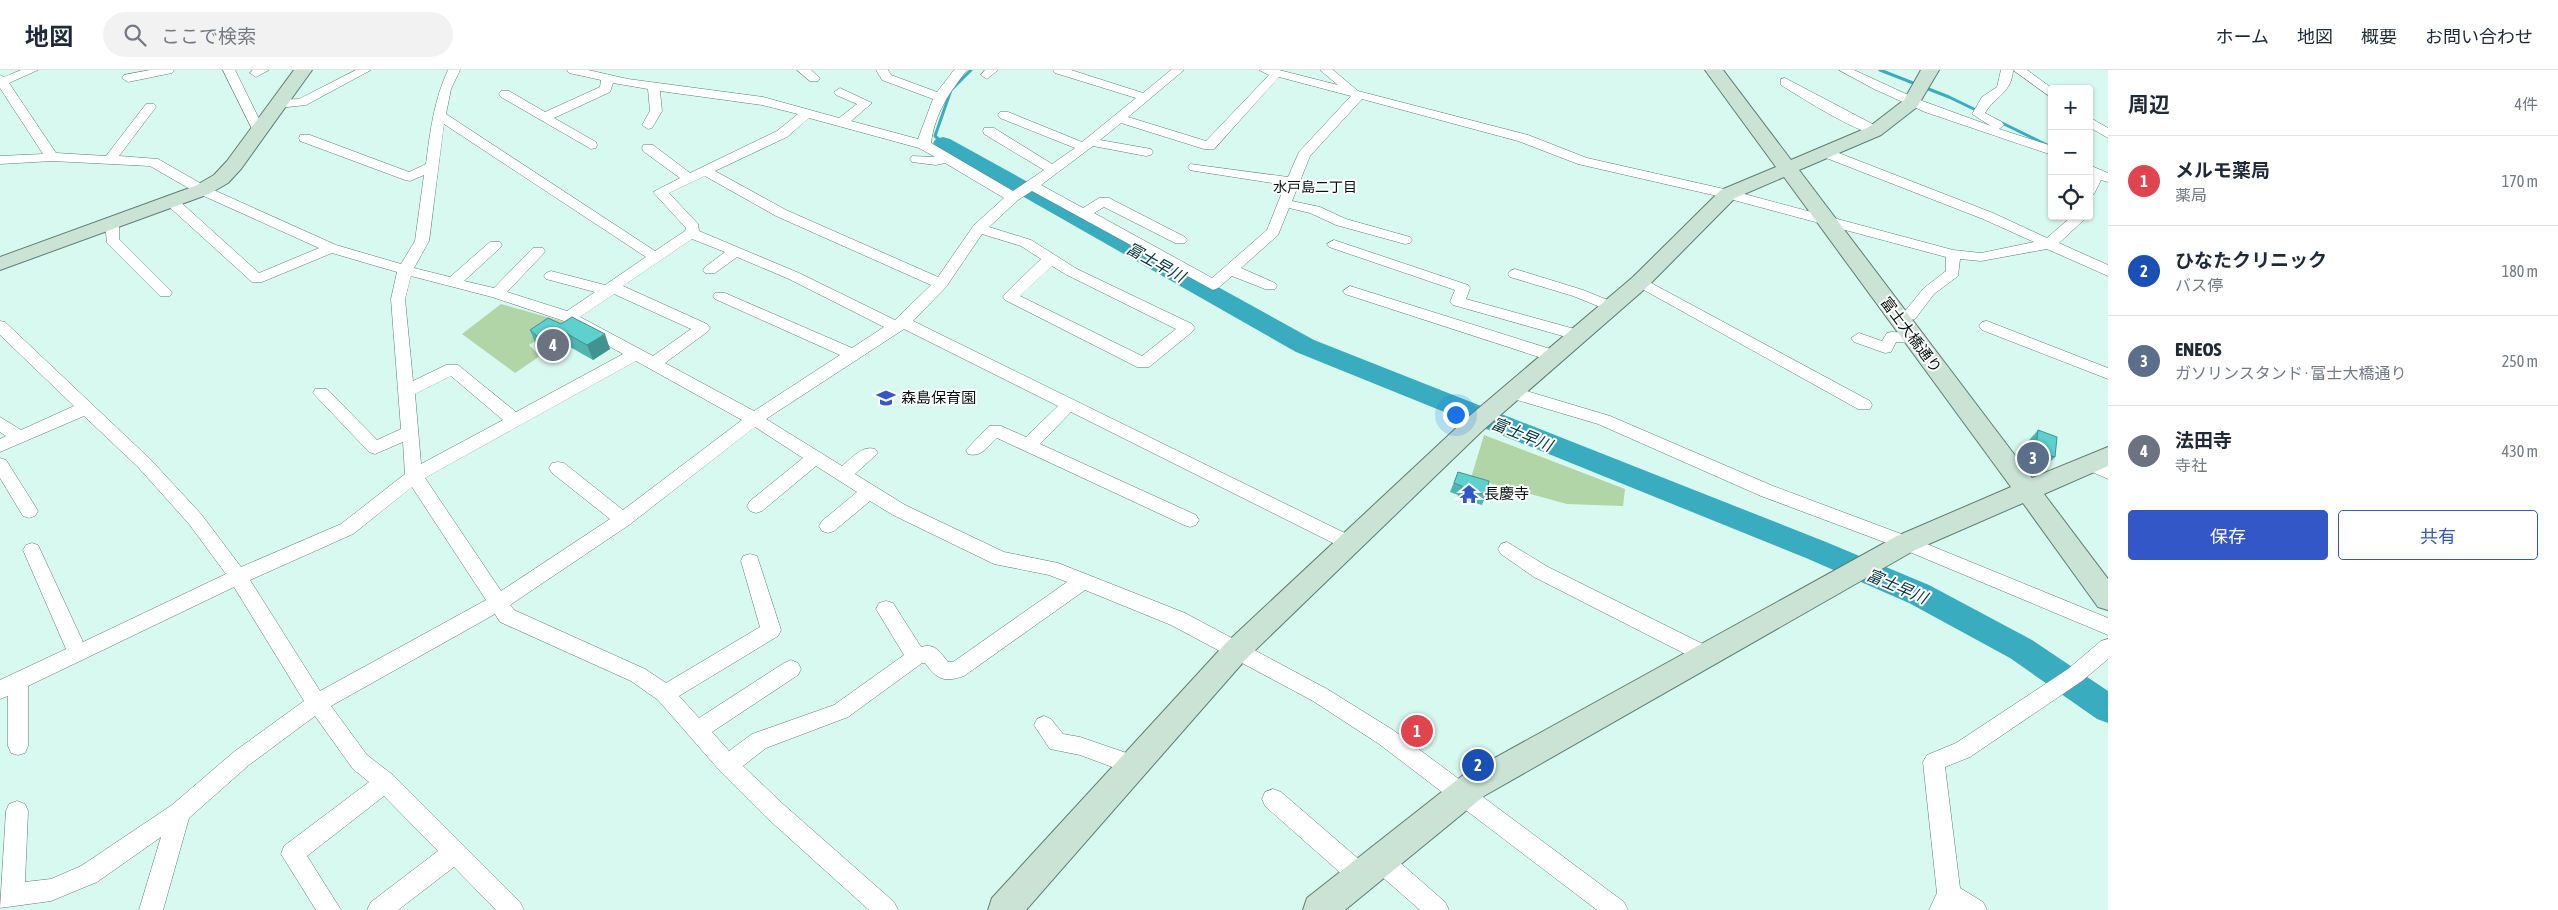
<!DOCTYPE html>
<html lang="ja">
<head>
<meta charset="utf-8">
<style>
	:root { --surface:#fff; --page:#f2f2f3; --text:#1f2937; --muted:#747a83; --line:#e0e1e3; --accent:#3457c8 }
	body { margin:0; font-family:"Asap Condensed","Noto Sans JP",sans-serif; background:var(--page); color:var(--text) }
	.controls { position:absolute; right:15px; top:15px; display:grid; overflow:hidden; border-radius:5px; box-shadow:0 1px 4px #0004 }
	.controls button { width:45px; height:45px; display:grid; place-items:center; padding:0; border:0; border-bottom:1px solid var(--line); background:var(--surface); color:var(--text); font:25px sans-serif }
	.you { position:absolute; left:1455px; top:344px; width:18px; height:18px; margin:-12px; border:4px solid #fff; border-radius:50%; background:#1a73e8; box-shadow:0 0 0 8px #1a73e833 }
	.badge { display:grid; place-items:center; width:32px; height:32px; border-radius:50%; background:var(--accent); color:#fff; font-size:16px; font-weight:700 }
	.pin { position:absolute; translate:-50% -50%; border:2px solid #fff; box-shadow:0 1px 5px #0006 }
	.list { margin:0; padding:0; list-style:none }
	h2 { display:flex; justify-content:space-between; align-items:center; height:65px; margin:0; padding:0 20px; font-size:21px }
	h2 small { font-size:16px; font-weight:400; color:var(--muted) }
	.list li { display:grid; grid-template-columns:32px 1fr auto; gap:15px; align-items:center; box-sizing:border-box; height:90px; padding:0 20px; border-top:1px solid var(--line) }
	.list b { display:block; font-size:19px; white-space:nowrap }
	.list p { margin:0; font-size:16px; white-space:nowrap; color:var(--muted) }
	.list em { font-size:16px; font-style:normal; color:var(--muted) }
	.actions { display:flex; gap:10px; padding:15px 20px }
	.actions a { flex:1; padding:11px 0; border:1px solid var(--accent); border-radius:5px; text-align:center; font-size:18px; color:var(--accent) }
	.actions .main { background:var(--accent); color:#fff }
	.icon { flex:none; width:28px; height:28px; fill:none; stroke:currentColor; stroke-width:2; stroke-linecap:round; stroke-linejoin:round }
	.map { position:relative; flex:none; width:2108px; height:840px; overflow:hidden }
	header { display:flex; align-items:center; gap:30px; box-sizing:border-box; height:70px; padding:0 25px; background:var(--surface); border-bottom:1px solid var(--line) }
	header strong { font-size:24px }
	nav { display:flex; gap:28px; margin-inline-start:auto; font-size:18px }
	.search { width:350px; height:45px; background:var(--page); display:flex; align-items:center; gap:12px; box-sizing:border-box; padding:0 18px; border-radius:28px; color:var(--muted); font-size:19px }
	main { display:flex }
	aside { flex:1; background:var(--surface) }
	.map>svg:first-child { display:block }
</style>
</head>
<body>
<header>
<strong>地図</strong>
<div class="search"><svg class="icon" aria-label="search" viewBox="0 0 24 24"><circle cx="10" cy="10" r="6"/><path d="M15 15l6 6"/></svg>ここで検索</div>
<nav><a>ホーム</a><a>地図</a><a>概要</a><a>お問い合わせ</a></nav>
</header>
<main>
<div class="map">
<svg width="2108" height="840" viewBox="0 0 2108 840">
	<rect width="100%" height="100%" fill="#d8f9ef"/>
	<g fill="#b1d5a6">
		<polygon points="501,234 579,256 556,258 529,275 540,286 515,303 462,264"/>
		<polygon points="1484,365 1625,419 1623,436 1567,434 1471,408"/>
	</g>
	<g fill="none" stroke-linecap="round" stroke-linejoin="round">
		<g stroke="#39acc0" stroke-width="3">
			<polyline points="1880,0 1949,27 1980,42"/>
			<polyline points="1998,51 2047,75"/>
			<polyline points="943,73 935,66 951,20 971,0"/>
		</g>
		<polygon fill="#39acc0" fill-rule="evenodd" points="943,67 950,69 1314,270 1826,472 1929,515 2032,570 2108,621 2108,653 2097,649 2010,588 1909,533 1806,488 1296,282 936,77 933,73 936,69"/>
		<g stroke="#5e7d74" stroke-width="1">
			<g id="street">
				<path d="M 21,0 L 38,0 L 9,13 L 56,83 L 106,86 L 146,34 L 154,34 L 156,37 L 119,86 L 158,89 L 207,117 L 336,175 L 401,194 L 415,171 L 424,105 L 410,111 L 405,110 L 300,71 L 299,68 L 300,65 L 310,65 L 409,102 L 426,94 C 430,62 434,30 448,0 L 460,0 L 451,19 L 446,44 L 655,181 L 685,161 L 686,158 L 653,122 L 680,108 L 643,81 L 642,78 L 643,75 L 653,75 L 690,103 L 777,61 L 798,44 L 762,35 L 660,21 L 662,41 L 652,58 L 648,59 L 642,55 L 650,41 L 648,19 L 613,13 L 610,22 L 554,48 L 596,72 L 597,75 L 596,78 L 591,79 L 501,27 L 499,24 L 501,21 L 509,21 L 545,42 L 600,17 L 601,10 L 569,3 L 567,0 L 588,0 L 628,9 L 763,27 L 839,48 L 857,34 L 836,25 L 834,22 L 840,18 L 872,33 L 851,51 L 918,69 L 933,29 L 882,10 L 876,0 L 888,0 L 891,5 L 937,22 L 954,0 L 967,0 C 949,23 935,43 931,73 L 1013,121 L 1044,100 L 984,64 L 983,61 L 984,58 L 994,58 L 1052,94 L 1075,78 L 1000,48 L 998,45 L 1000,42 L 1008,42 L 1082,72 L 1136,28 L 1055,3 L 1053,0 L 1071,0 L 1143,23 L 1171,0 L 1184,0 L 1128,47 L 1206,71 L 1269,5 L 1259,0 L 1279,0 L 1338,15 L 1320,0 L 1333,0 L 1358,21 L 1528,65 L 1587,88 L 1733,121 L 1953,180 L 1981,183 L 2034,172 L 1983,149 L 1821,86 L 1819,83 L 1821,80 L 1831,80 L 1993,143 L 2047,168 L 2072,146 L 2088,146 L 2059,173 L 2108,195 L 2108,206 L 2047,179 L 1981,191 L 1960,189 L 1958,206 L 1934,224 L 1915,249 L 1898,253 L 1890,248 L 1893,244 L 1905,241 L 1924,218 L 1946,201 L 1946,187 L 1726,128 L 1578,94 L 1518,71 L 1362,29 L 1310,86 L 1292,131 L 1320,137 L 1346,149 L 1410,167 L 1412,170 L 1410,173 L 1405,174 L 1336,155 L 1310,143 L 1289,138 L 1278,165 L 1241,198 L 1275,213 L 1277,216 L 1275,219 L 1265,219 L 1232,206 L 1218,218 L 1213,220 L 1032,121 L 1018,130 L 989,157 L 1031,170 L 1077,199 L 1192,254 L 1195,258 L 1192,262 L 1149,297 L 1137,297 L 1005,230 L 1003,227 L 1005,224 L 1041,189 L 1021,176 L 982,164 L 946,217 L 913,251 L 1357,469 L 1360,474 L 1357,479 L 1351,481 L 1345,479 L 1071,342 L 1040,374 L 1196,445 L 1199,450 L 1196,455 L 1190,457 L 1184,455 L 997,368 C 988,376 981,388 968,384 L 966,380 L 989,356 L 1001,356 L 1026,367 L 1058,336 L 904,259 L 766,349 L 842,396 C 852,388 862,375 875,379 L 878,383 L 855,404 L 905,435 L 1004,482 L 1058,493 L 1185,543 L 1327,619 L 1393,660 L 1624,832 L 1628,840 L 1597,840 L 1379,674 L 1313,631 L 1171,555 L 1085,520 L 964,606 C 943,613 937,609 925,593 L 922,593 L 848,647 L 766,678 L 743,696 L 783,734 L 894,832 L 898,840 L 869,840 L 767,748 L 721,702 L 658,630 L 631,611 L 500,552 L 495,544 L 331,636 L 367,685 L 393,705 L 520,832 L 524,840 L 496,840 L 454,797 L 398,840 L 367,840 L 371,832 L 438,781 L 384,726 L 307,786 L 341,840 L 316,840 L 281,784 L 284,776 L 369,712 L 353,699 L 315,646 L 249,695 L 189,748 L 163,840 L 139,840 L 161,767 L 97,812 L 51,831 L 0,838 L 6,741 L 9,734 L 17,731 L 25,734 L 28,741 L 25,812 L 51,809 L 81,796 L 172,735 L 235,681 L 304,631 L 234,517 L 28,616 L 28,676 L 25,683 L 18,685 L 11,683 L 8,676 L 8,626 L 0,629 L 0,610 L 66,579 L 23,480 L 26,475 L 32,473 L 38,475 L 83,572 L 226,504 L 189,454 L 138,397 L 84,346 L 0,382 L 0,369 L 6,366 L 0,362 L 0,347 L 21,360 L 74,336 L 0,265 L 0,251 L 5,252 L 150,389 L 201,444 L 241,497 L 341,454 L 405,404 L 403,372 L 375,384 L 369,382 L 313,323 L 315,319 L 327,319 L 377,370 L 401,359 L 391,229 L 397,202 L 332,183 L 262,212 L 252,212 L 166,134 L 164,131 L 166,128 L 176,128 L 259,203 L 319,178 L 197,123 L 150,96 L 52,91 L 0,94 L 0,86 L 43,84 L 0,18 L 0,5 L 4,7 ZM 1279,7 L 1351,26 L 1299,82 L 1288,107 L 1190,94 L 1188,97 L 1190,100 L 1195,101 L 1285,115 L 1267,160 L 1212,208 L 1094,143 L 1104,137 L 1175,173 L 1185,173 L 1187,170 L 1185,167 L 1109,128 L 1099,128 L 1083,138 L 1041,115 L 1093,76 L 1146,86 L 1151,85 L 1153,82 L 1151,79 L 1100,70 L 1121,53 L 1204,79 L 1214,79 ZM 809,48 L 919,78 L 935,87 L 912,86 L 910,89 L 912,92 L 936,95 L 945,93 L 1004,128 L 974,155 L 938,207 L 786,140 L 715,101 L 787,67 ZM 444,54 L 646,187 L 605,215 L 551,201 L 546,203 L 544,206 L 546,209 L 595,222 L 567,241 L 507,222 L 543,184 L 545,181 L 543,178 L 533,178 L 494,218 L 464,211 L 500,178 L 502,175 L 500,172 L 490,172 L 450,207 L 414,198 L 429,171 ZM 705,106 L 776,146 L 931,215 L 895,250 L 799,203 L 699,161 L 698,154 L 669,123 ZM 692,169 L 725,182 L 705,197 L 703,200 L 705,203 L 715,203 L 737,187 L 789,209 L 884,257 L 852,278 L 725,223 L 715,223 L 713,226 L 715,229 L 840,285 L 754,341 L 665,293 L 707,262 L 710,258 L 707,254 L 623,216 ZM 1052,196 L 1067,205 L 1176,259 L 1142,286 L 1020,226 ZM 411,206 L 492,227 L 564,251 L 623,284 L 516,342 L 458,295 L 446,295 L 413,311 L 405,229 ZM 614,224 L 691,259 L 653,286 L 580,247 ZM 636,291 L 742,350 L 623,440 L 564,393 L 558,392 L 552,393 L 549,398 L 552,403 L 610,449 L 501,521 L 425,408 ZM 451,306 L 503,350 L 421,394 L 415,324 ZM 755,357 L 803,388 L 750,431 L 747,436 L 750,441 L 756,443 L 762,441 L 816,396 L 857,422 L 822,451 L 819,456 L 822,461 L 828,463 L 834,461 L 870,431 L 893,445 L 994,494 L 1049,505 L 1067,512 L 953,592 L 948,592 C 939,581 935,573 921,577 L 893,533 L 886,531 L 879,533 L 876,539 L 904,585 L 834,635 L 752,664 L 729,681 L 712,662 L 798,605 L 801,599 L 798,593 L 791,590 L 784,593 L 699,648 L 679,626 L 778,566 L 781,560 L 757,486 L 750,484 L 743,486 L 741,491 L 760,557 L 666,613 L 645,599 L 514,540 L 510,535 L 629,455 ZM 412,417 L 486,530 L 320,621 L 250,510 L 353,464 Z"/>
				<polygon points="150,0 174,0 172,3 128,12 122,8 124,5"/>
				<polygon points="223,0 235,0 264,59 262,62 258,63 252,59"/>
				<polygon points="253,0 269,0 256,7 250,3"/>
				<polygon points="356,0 371,0 306,35 278,38 272,34 278,30 299,29"/>
				<polygon points="797,0 811,0 820,8 818,11 810,11"/>
				<polygon points="985,0 998,0 987,9 981,5"/>
				<path d="M 1839,0 L 1854,0 L 1917,29 L 1991,56 L 1972,44 L 1982,27 L 1997,17 L 2001,0 L 2013,0 C 2012,23 1995,26 1985,43 L 2002,52 L 2004,55 L 1999,59 L 2052,76 L 2052,85 L 1925,42 L 1874,19 Z"/>
				<polygon points="2013,0 2027,0 2053,19 2052,28"/>
				<path d="M 1785,8 L 1880,58 L 1881,61 L 1880,64 C 1864,68 1797,25 1781,15 L 1781,9 Z"/>
				<polygon points="2089,47 2108,58 2108,68 2089,57"/>
				<polygon points="2089,95 2108,103 2108,112 2101,110 2094,124 2089,125"/>
				<polygon points="112,149 119,153 119,169 170,220 172,223 170,226 160,226 107,173 105,153"/>
				<polygon points="1334,170 1468,215 1470,218 1466,229 1582,261 1585,265 1577,270 1453,235 1450,232 1455,220 1329,177 1327,174"/>
				<polygon points="1515,199 1583,220 1615,233 1618,236 1610,241 1573,226 1510,207 1508,204 1510,201"/>
				<polygon points="1640,207 1870,331 1872,335 1870,339 1858,339 1635,215 1633,212"/>
				<polygon points="1350,216 1560,282 1562,286 1560,290 1548,290 1345,224 1343,221"/>
				<polygon points="1987,251 2108,298 2108,309 1982,260 1979,256 1982,252"/>
				<polygon points="1892,262 1914,263 1922,268 1914,273 1896,272 1891,282 1885,283 1854,272 1851,268 1859,263 1882,271 1887,263"/>
				<polygon points="1513,317 1610,346 1773,416 1912,468 2108,548 2108,565 1900,478 1761,426 1598,354 1507,327 1505,323 1507,319"/>
				<polygon points="0,388 6,390 35,436 38,441 35,446 29,448 23,446 0,408"/>
				<polygon points="2089,388 2108,396 2108,409 2083,398 2080,394 2083,390"/>
				<polygon points="1507,472 1548,497 1713,579 1716,585 1713,591 1706,593 1699,591 1534,507 1501,484 1498,479 1501,474"/>
				<polygon points="2108,569 2108,589 2082,611 1970,687 1945,697 1960,818 1983,832 1987,840 1929,840 1937,823 1923,692 1927,685 1956,673 2068,599 2101,571"/>
				<polygon points="1044,646 1051,649 1063,664 1080,667 1141,688 1145,695 1141,702 1134,705 1080,685 1050,679 1034,655 1037,649"/>
				<polygon points="1273,719 1281,722 1369,798 1372,806 1369,814 1361,817 1353,814 1265,736 1262,729 1265,722"/>
				<polygon points="1380,779 1388,782 1445,832 1449,840 1420,840 1372,798 1369,790 1372,782"/>
			</g>
		</g>
		<g stroke="#5e7d74" stroke-width="2">
			<g id="secondary">
				<polygon points="294,0 312,0 241,99 228,113 209,124 0,200 0,187 195,116 214,105 227,91"/>
				<polygon points="1705,0 1723,0 1791,90 1869,57 1904,30 1921,0 1939,0 1917,37 1881,65 1799,100 2032,408 2108,377 2108,396 2044,424 2108,509 2108,540 2098,537 2023,433 1915,480 1484,726 1345,840 1303,840 1307,828 1462,706 1897,466 2011,417 1784,107 1735,128 1647,217 1482,361 1246,589 1026,840 988,840 992,828 1226,573 1466,349 1633,207 1721,120 1776,97"/>
			</g>
		</g>
		<use href="#street" fill="#fff" fill-rule="evenodd"/>
		<use href="#secondary" fill="#cae3d5" fill-rule="evenodd"/>
	</g>
	<g fill="#51b4b1">
		<polygon points="561,254 610,279 593,290 570,277 558,285 555,282 551,287 536,275 530,260"/>
		<polygon points="2038,360 2055,387 2041,402 2025,396 2023,393 2025,375"/>
		<polygon points="1458,402 1486,425 1482,435 1457,428 1458,425 1450,422"/>
	</g>
	<g fill="#429290">
		<polygon points="564,262 570,277 558,285 551,270"/>
		<polygon points="605,264 610,279 593,290 587,275"/>
		<polygon points="549,268 555,282 551,287 544,272"/>
	</g>
	<g fill="#5ed1ce" stroke="#429290">
		<polygon points="572,247 605,264 587,275 564,262 551,270 549,268 544,272 530,260 548,248 561,254"/>
		<polygon points="2038,360 2057,367 2055,387 2039,382 2036,378"/>
		<polygon points="1458,402 1489,411 1486,425 1461,418 1462,416 1454,413"/>
	</g>
	<defs>
		<g id="school-bare" transform="scale(1.5)"><path d="M0-5L7-2L0 1L-7-2ZM-4 1L0 2.5L4 1V4Q0 6-4 4Z" fill="#3457c8" stroke="#fefefe" stroke-width="2.5" paint-order="stroke"/></g>
		<g id="temple-bare" transform="scale(1.5)"><path d="M0-6L5-2H3V0L6.5 2.5H4V6H1.5V3h-3V6H-4V2.5H-6.5L-3 0V-2H-5Z" fill="#3457c8" stroke="#fefefe" stroke-width="2.5" paint-order="stroke"/></g>
	</defs>
	<g fill-rule="evenodd">
		<use href="#school-bare" x="886" y="328"/>
		<use href="#temple-bare" x="1469" y="424"/>
	</g>
	<g text-anchor="middle" stroke-width="4" stroke-linejoin="round" paint-order="stroke">
		<g font-size="14" fill="#06120f" stroke="#fefefe">
			<text x="1315" y="122">水戸島二丁目</text>
		</g>
		<g font-size="15" fill="#06120f" stroke="#fefefe">
			<text transform="translate(1911 265) rotate(53)" y="5">富士大橋通り</text>
		</g>
		<g font-size="15" fill="#06120f" stroke="#fefefe" text-anchor="start">
			<text x="901" y="333">森島保育園</text>
			<text x="1484" y="429">長慶寺</text>
		</g>
		<g font-size="16" font-style="italic" fill="#00343c" stroke="#fefefe">
			<text transform="translate(1156 192) rotate(29)" y="6">富士早川</text>
			<text transform="translate(1522 364) rotate(22)" y="6">富士早川</text>
			<text transform="translate(1897 516) rotate(23)" y="6">富士早川</text>
		</g>
	</g>
</svg>
<div class="controls">
<button>+</button>
<button>−</button>
<button><svg class="icon" aria-label="locate" viewBox="0 0 24 24"><circle cx="12" cy="12" r="6"/><path d="M12 2v4M12 18v4M2 12h4M18 12h4"/></svg></button>
</div>
<div class="you"></div>
<div class="pin badge" style="left:1417px;top:661px;background:#e0444e">1</div>
<div class="pin badge" style="left:1478px;top:695px;background:#1a4fb4">2</div>
<div class="pin badge" style="left:2033px;top:388px;background:#5c6f8a">3</div>
<div class="pin badge" style="left:553px;top:275px;background:#6b7280">4</div>
</div>
<aside>
<h2>周辺<small>4件</small></h2>
<ul class="list">
<li><span class="badge" style="background:#e0444e">1</span><div><b>メルモ薬局</b><p>薬局</p></div><em>170 m</em></li>
<li><span class="badge" style="background:#1a4fb4">2</span><div><b>ひなたクリニック</b><p>バス停</p></div><em>180 m</em></li>
<li><span class="badge" style="background:#5c6f8a">3</span><div><b>ENEOS</b><p>ガソリンスタンド · 富士大橋通り</p></div><em>250 m</em></li>
<li><span class="badge" style="background:#6b7280">4</span><div><b>法田寺</b><p>寺社</p></div><em>430 m</em></li>
</ul>
<div class="actions"><a class="main">保存</a><a>共有</a></div>
</aside>
</main>
</body>
</html>
